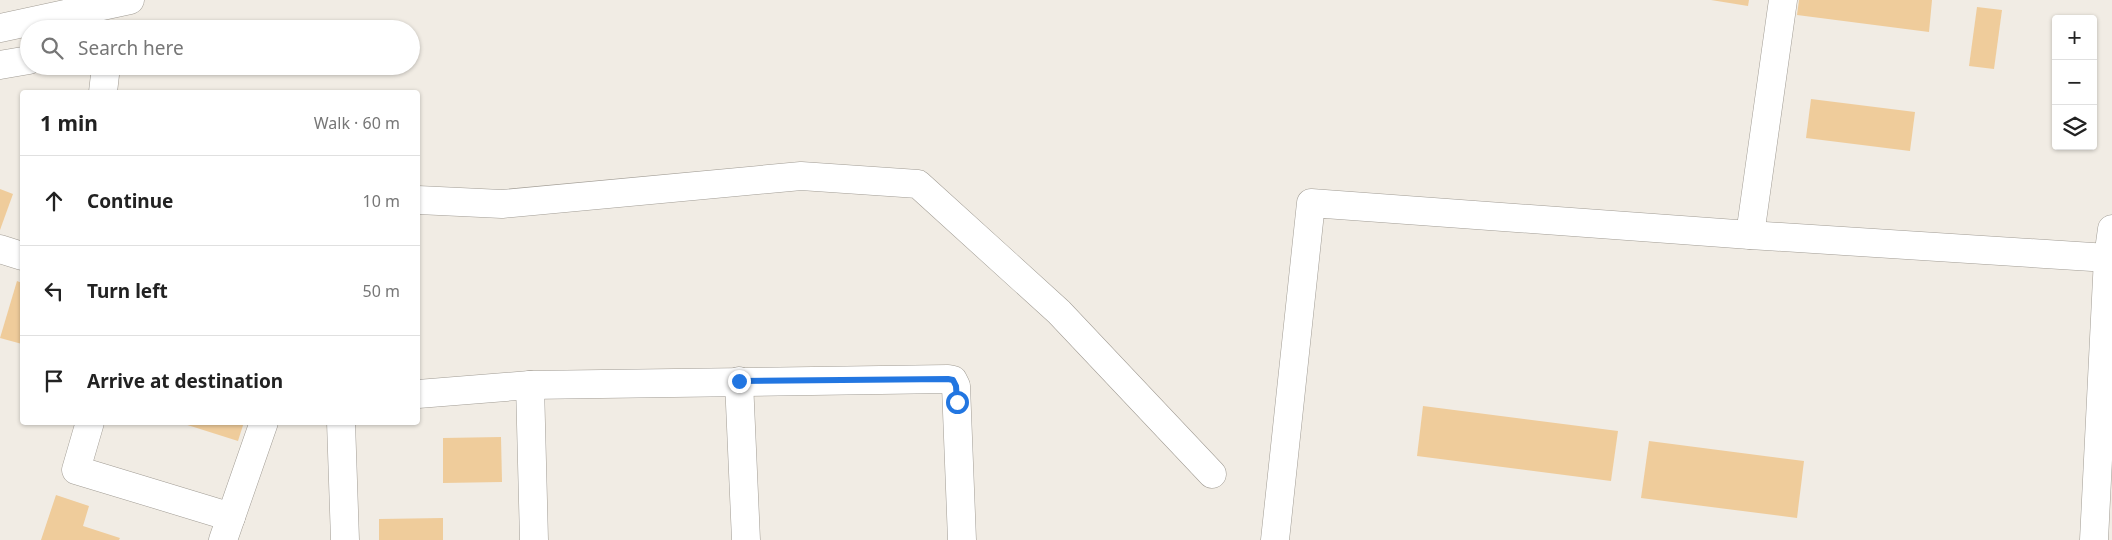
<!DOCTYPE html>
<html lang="en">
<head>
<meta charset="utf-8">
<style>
	:root { --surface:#fff; --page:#f6f6f6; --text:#222; --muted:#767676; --line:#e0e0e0 }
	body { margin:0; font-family:"Noto Sans",sans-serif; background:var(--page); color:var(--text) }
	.controls { position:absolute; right:15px; top:15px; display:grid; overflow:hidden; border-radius:5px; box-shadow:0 1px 4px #0004 }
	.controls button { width:45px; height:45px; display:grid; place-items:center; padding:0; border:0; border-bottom:1px solid var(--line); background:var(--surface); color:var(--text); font:25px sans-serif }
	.stop { position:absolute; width:15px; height:15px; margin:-11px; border:4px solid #2276e1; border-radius:50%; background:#fff }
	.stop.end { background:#2276e1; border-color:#fff; box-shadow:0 1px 5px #0008 }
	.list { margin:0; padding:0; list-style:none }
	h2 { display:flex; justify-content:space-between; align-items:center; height:65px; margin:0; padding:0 20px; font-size:21px }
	h2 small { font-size:16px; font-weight:400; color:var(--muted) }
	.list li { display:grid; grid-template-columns:32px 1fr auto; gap:15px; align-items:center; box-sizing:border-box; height:90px; padding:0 20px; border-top:1px solid var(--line) }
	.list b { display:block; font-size:19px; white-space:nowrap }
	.list em { font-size:16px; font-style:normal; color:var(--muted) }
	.icon { flex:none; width:28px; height:28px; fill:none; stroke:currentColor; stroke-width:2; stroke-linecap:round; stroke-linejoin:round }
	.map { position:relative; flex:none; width:2112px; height:540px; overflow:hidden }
	.search { position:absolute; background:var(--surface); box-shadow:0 1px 4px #0004; left:20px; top:20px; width:400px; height:55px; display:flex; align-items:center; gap:12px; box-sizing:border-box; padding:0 18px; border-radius:28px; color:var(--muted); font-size:19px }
	.panel { position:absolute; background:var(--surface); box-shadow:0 1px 4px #0004; left:20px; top:90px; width:400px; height:335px; border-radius:5px }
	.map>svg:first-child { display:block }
</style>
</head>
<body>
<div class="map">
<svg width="2112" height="540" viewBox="0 0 2112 540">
	<rect width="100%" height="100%" fill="#f1ece4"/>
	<g fill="#efcc9b">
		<polygon points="1711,0 1749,0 1748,6"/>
		<polygon points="1799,0 1932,0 1929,32 1797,15"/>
		<polygon points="1977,7 2002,10 1994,69 1969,66"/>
		<polygon points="1811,99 1915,112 1910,151 1806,138"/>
		<polygon points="0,189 13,194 0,230"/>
		<polygon points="17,281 22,283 22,344 0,338"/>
		<polygon points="1423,406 1618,431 1611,481 1417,456"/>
		<polygon points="178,422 244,422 238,441"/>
		<polygon points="501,437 502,482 443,483 443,438"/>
		<polygon points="1649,441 1804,461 1797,518 1641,498"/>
		<polygon points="56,495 89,506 83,526 120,538 119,540 41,540"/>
		<polygon points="443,518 443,540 379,540 379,519"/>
	</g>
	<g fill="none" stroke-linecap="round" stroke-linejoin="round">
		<g stroke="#a19c94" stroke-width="29">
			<g id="minor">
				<polyline points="0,28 130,0"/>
				<polyline points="0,65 29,60"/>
				<polyline points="103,92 106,66"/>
				<polyline points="418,200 502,204 801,176 918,184 1059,312 1212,474"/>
				<polyline points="1750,235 1783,0"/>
				<polyline points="0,249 22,256"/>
				<polyline points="739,381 746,540"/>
				<polyline points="530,385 534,540"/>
				<polyline points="418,394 530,385 948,379 953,380 956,386 962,540"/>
				<polyline points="90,422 76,470 231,517"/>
				<polyline points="341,422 345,540"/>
				<polyline points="223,540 264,422"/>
				<polyline points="1275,540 1311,203 1750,235 2108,258"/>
			</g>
		</g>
		<g stroke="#a19c94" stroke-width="29">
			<polyline id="major" points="2094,540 2108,258 2112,229"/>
		</g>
		<use href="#minor" stroke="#fff" stroke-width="28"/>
		<use href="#major" stroke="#fff" stroke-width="28"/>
	</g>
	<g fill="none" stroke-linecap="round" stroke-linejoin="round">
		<polyline stroke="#2276e1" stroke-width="6" points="739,381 948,379 953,380 956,386 957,402"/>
	</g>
</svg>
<div class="controls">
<button>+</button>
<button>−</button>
<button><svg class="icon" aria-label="layers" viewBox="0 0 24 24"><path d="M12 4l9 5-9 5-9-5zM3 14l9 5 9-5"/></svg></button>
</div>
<div class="stop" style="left:957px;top:402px"></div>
<div class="stop end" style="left:739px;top:381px"></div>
<div class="search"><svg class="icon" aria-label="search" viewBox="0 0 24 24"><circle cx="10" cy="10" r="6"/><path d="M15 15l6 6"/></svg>Search here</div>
<section class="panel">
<h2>1 min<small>Walk · 60 m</small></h2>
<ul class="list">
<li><svg class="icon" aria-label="ahead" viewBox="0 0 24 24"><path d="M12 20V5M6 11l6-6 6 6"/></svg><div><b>Continue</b></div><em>10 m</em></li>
<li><svg class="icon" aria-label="left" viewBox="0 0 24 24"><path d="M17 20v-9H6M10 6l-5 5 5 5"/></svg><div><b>Turn left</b></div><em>50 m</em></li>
<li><svg class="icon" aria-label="arrive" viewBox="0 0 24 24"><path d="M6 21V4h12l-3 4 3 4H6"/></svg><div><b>Arrive at destination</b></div></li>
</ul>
</section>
</div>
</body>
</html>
